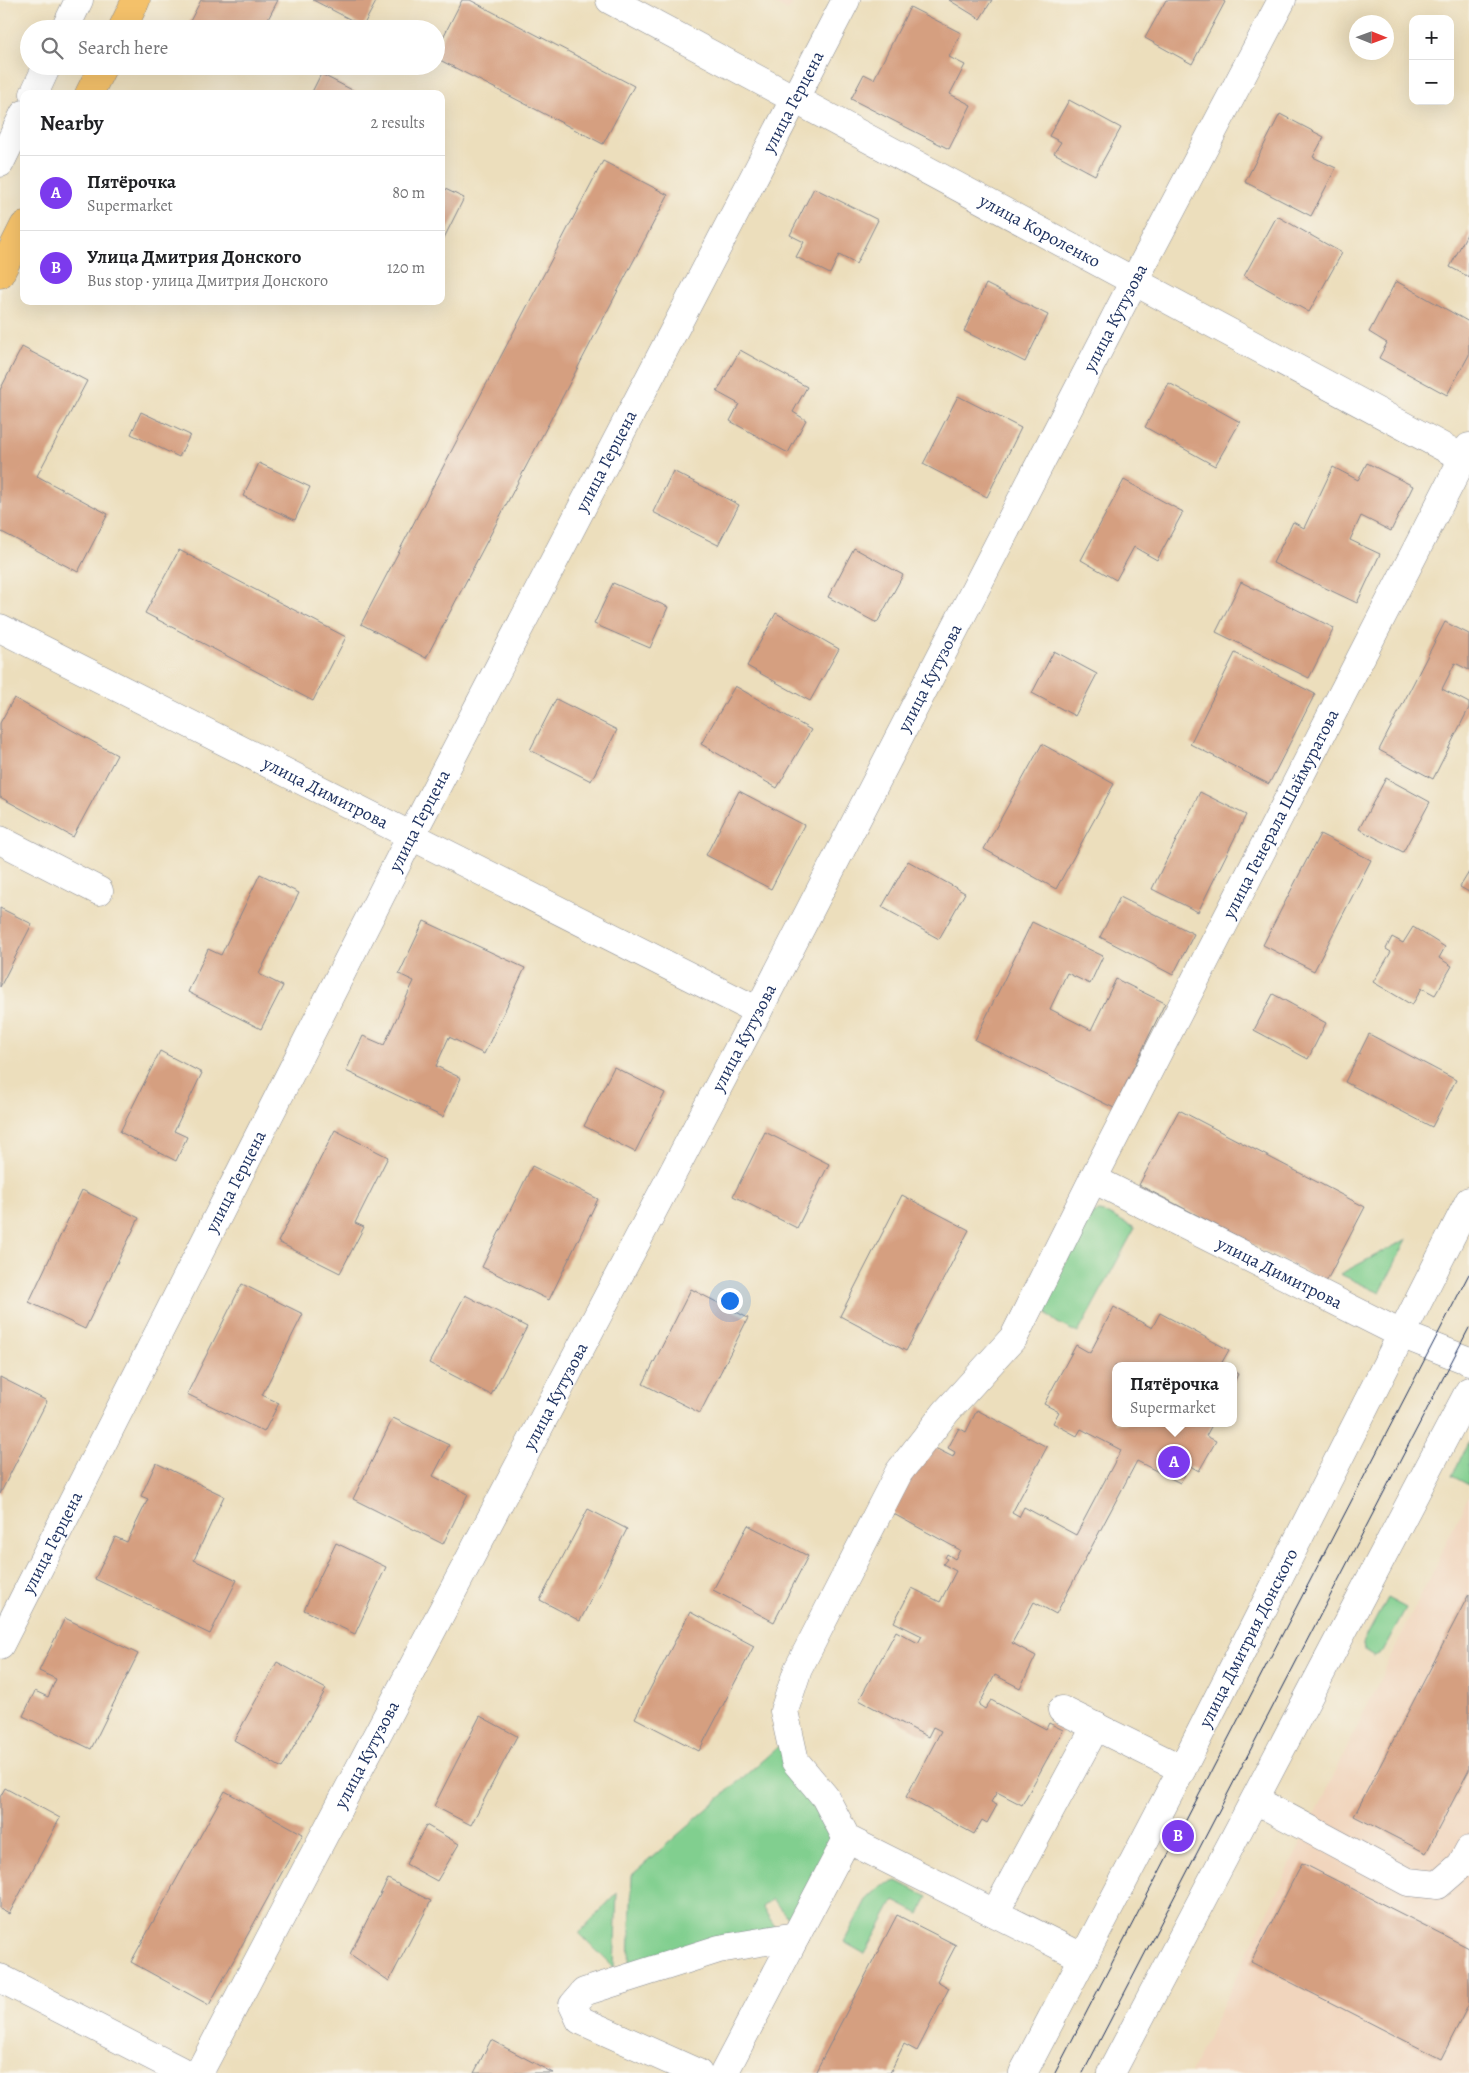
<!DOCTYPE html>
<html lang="en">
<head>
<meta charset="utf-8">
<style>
	:root { --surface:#fff; --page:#f2f2f2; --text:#202124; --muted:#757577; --line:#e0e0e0; --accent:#7c3aed }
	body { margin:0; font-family:Alegreya,serif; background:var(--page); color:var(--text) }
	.controls { position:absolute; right:15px; top:15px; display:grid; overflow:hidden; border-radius:10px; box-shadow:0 5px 20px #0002 }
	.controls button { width:45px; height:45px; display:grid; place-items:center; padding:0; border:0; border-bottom:1px solid var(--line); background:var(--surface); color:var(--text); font:25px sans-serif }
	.compass { position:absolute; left:1349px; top:15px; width:45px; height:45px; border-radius:50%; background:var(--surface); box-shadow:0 5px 20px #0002; rotate:91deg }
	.you { position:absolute; left:729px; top:1300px; width:18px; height:18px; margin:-12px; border:4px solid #fff; border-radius:50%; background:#1a73e8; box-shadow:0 0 0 8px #1a73e833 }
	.badge { display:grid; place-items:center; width:32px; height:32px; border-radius:50%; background:var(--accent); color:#fff; font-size:16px; font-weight:700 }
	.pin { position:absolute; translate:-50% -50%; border:2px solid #fff; box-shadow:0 1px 5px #0006 }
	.popup { position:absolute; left:1112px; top:1362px; width:125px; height:65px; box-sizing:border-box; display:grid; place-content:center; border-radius:10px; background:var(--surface); filter:drop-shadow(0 1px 4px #0005); font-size:16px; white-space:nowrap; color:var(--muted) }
	.popup b { font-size:19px; color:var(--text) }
	.popup::after { content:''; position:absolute; left:50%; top:100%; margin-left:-10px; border:10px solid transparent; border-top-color:var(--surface) }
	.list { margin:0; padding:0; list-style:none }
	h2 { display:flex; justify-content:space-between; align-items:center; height:65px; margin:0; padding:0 20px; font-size:21px }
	h2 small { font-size:16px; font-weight:400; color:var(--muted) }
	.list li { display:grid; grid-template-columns:32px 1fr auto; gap:15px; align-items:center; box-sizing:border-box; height:75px; padding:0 20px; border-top:1px solid var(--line) }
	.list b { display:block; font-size:19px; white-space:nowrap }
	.list p { margin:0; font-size:16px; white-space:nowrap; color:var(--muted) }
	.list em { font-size:16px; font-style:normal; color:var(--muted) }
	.icon { flex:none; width:28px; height:28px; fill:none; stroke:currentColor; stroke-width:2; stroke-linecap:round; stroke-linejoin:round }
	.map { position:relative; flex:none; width:1469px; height:2073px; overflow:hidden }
	.search { position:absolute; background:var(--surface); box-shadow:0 5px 20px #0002; left:20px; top:20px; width:425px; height:55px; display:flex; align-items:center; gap:12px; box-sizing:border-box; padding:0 18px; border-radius:28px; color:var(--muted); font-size:19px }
	.panel { position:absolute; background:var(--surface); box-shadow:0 5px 20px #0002; left:20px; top:90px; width:425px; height:215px; border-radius:10px }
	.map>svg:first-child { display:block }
</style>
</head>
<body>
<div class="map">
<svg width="1469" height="2073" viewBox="0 0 1469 2073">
	<rect width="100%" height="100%" fill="#f7f3e8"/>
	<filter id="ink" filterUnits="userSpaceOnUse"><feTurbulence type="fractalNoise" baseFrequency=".02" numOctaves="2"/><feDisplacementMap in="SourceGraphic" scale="10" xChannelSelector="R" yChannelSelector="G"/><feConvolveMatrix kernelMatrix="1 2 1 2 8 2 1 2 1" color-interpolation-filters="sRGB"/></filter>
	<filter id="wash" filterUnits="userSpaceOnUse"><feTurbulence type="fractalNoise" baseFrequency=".0096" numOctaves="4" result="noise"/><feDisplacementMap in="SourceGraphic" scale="20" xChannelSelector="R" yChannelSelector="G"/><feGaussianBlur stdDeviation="1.12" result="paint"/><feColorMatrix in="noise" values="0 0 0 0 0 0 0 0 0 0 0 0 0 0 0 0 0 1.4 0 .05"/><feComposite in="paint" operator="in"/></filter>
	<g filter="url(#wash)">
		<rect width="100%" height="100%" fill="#ecdebc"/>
		<g fill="#f1d5bd">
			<polygon points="767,0 794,0 788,11"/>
			<polygon points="1469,1495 1469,2073 1190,2073"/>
		</g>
		<g fill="#81cf8f" stroke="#4e7f76">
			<path d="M 1099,1212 L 1108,1214 L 1135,1228 L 1078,1333 C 1064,1326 1047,1321 1043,1304 L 1092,1214 Z"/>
			<polygon points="1407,1239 1380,1293 1340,1274"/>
			<polygon points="1469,1441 1469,1485 1452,1476"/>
			<polygon points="1387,1598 1406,1608 1382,1652 1374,1656 1364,1650 1363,1643"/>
			<polygon points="781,1744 787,1764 832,1839 790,1920 772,1899 762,1907 776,1928 629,1965 632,1875"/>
			<polygon points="897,1881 928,1897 919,1914 894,1901 865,1954 844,1942 866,1900 882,1885"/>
			<polygon points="617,1893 614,1968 579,1933"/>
		</g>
		<g id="blocks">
			<g fill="#d59f80">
				<polygon points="201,0 278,0 263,29 186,29"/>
				<polygon points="313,0 377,0 363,26"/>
				<polygon points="462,0 470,0 634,86 603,144 436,58 436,51"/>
				<polygon points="949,0 992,0 980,19"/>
				<polygon points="1166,0 1222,0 1225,2 1192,64 1145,38"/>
				<polygon points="910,7 961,33 949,57 965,65 950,94 971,105 949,149 851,99 864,74 874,79"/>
				<polygon points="321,74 360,94 311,94"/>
				<polygon points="1069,100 1121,128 1095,175 1054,153 1061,142 1049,136"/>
				<polygon points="1280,114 1324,137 1313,157 1336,168 1311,216 1245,182"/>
				<polygon points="603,161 668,195 426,658 361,624"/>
				<polygon points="441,187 464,198 441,244"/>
				<polygon points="814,188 878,220 856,264 839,255 830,274 796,257 804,242 790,235"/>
				<polygon points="1277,216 1342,253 1309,312 1244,276"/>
				<polygon points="1469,230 1469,277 1450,267"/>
				<polygon points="1396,281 1469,322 1469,355 1447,395 1379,358 1387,343 1369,332"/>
				<polygon points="986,284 1048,315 1025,362 964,331"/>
				<polygon points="22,347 87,381 37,476 108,514 78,572 0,531 0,390"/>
				<polygon points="740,350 807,387 793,412 806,420 788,453 730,421 739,404 717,392"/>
				<polygon points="1169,383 1240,422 1215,466 1145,427"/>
				<polygon points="958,396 1021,428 987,497 923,464"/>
				<polygon points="141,412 190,435 179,457 131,434"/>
				<polygon points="259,463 310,487 295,520 243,496"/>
				<polygon points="1367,463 1413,486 1391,531 1361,516 1350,540 1380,554 1357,603 1273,563 1293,522 1304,528 1333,467 1358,480"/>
				<polygon points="673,471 739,505 718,545 653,512"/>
				<polygon points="1124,480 1183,512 1157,560 1134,547 1116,580 1081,560"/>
				<polygon points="854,548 903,575 877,623 828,597"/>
				<polygon points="179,550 346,637 313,701 145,613"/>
				<polygon points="1241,582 1334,628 1309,678 1216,632"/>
				<polygon points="613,583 668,607 650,648 594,624"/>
				<polygon points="776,613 839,649 810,701 747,666"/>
				<polygon points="1445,622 1469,634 1469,670 1455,663 1442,689 1469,703 1469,708 1433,779 1379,750"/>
				<polygon points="1054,651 1097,674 1075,716 1032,693"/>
				<polygon points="1235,653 1315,694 1269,784 1190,744"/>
				<polygon points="735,686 811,730 777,788 701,744"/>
				<polygon points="14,698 117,755 73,837 0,797 0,723"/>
				<polygon points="556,699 617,730 591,781 530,750"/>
				<polygon points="1042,744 1114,784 1056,889 984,849"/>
				<polygon points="1386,778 1430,802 1403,852 1359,829"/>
				<polygon points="739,791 804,825 771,889 706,855"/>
				<polygon points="1200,792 1246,815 1198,912 1152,889"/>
				<polygon points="1320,834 1371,860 1314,971 1263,945"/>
				<polygon points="908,861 965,893 939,939 882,907"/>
				<polygon points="1469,872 1469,892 1460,887"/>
				<polygon points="260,874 299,893 259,974 283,986 261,1029 188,992 208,949 221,955"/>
				<polygon points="1120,897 1194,934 1173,975 1100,937"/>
				<polygon points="0,908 32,924 0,987"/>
				<polygon points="424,921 525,968 484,1054 449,1037 436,1066 461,1078 443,1117 346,1071 363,1036 384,1045 414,981 399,974"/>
				<polygon points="1032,922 1103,956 1090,984 1067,973 1050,1009 1091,1030 1116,979 1165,1003 1114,1108 975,1040"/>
				<polygon points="1413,927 1445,947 1439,958 1452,966 1435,995 1422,988 1412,1005 1373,982 1391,952 1386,949 1392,937 1403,943"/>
				<polygon points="1273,994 1326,1023 1308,1059 1254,1030"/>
				<polygon points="1369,1034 1456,1080 1432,1127 1345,1082"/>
				<polygon points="160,1051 202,1073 174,1131 187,1137 176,1161 120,1132"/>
				<polygon points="614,1067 665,1093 635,1152 584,1126"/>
				<polygon points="1179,1110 1365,1207 1326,1282 1139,1185"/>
				<polygon points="335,1130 388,1157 355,1223 364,1227 340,1273 278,1242"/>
				<polygon points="765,1132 829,1164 797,1228 733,1196"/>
				<polygon points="532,1166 598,1199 549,1300 482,1267"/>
				<polygon points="82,1190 139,1218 85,1329 29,1302"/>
				<polygon points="902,1195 969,1230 906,1351 840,1316"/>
				<polygon points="242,1284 303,1314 262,1395 279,1403 264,1432 187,1394"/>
				<polygon points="691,1289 748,1318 700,1413 643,1384"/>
				<polygon points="465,1295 527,1327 491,1395 429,1363"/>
				<polygon points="1114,1307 1152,1328 1160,1313 1229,1350 1221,1364 1223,1366 1115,1366 1115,1423 1213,1423 1206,1436 1216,1441 1199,1471 1190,1466 1180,1483 1137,1461 1056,1614 1034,1602 1012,1643 1036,1656 1020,1688 995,1675 979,1705 985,1709 991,1700 1046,1729 1049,1723 1063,1730 1022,1805 997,1792 991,1802 997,1805 987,1823 982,1820 974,1834 906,1797 941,1731 933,1727 928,1737 859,1700 896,1631 918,1643 922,1636 894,1622 912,1588 940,1602 956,1571 943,1564 947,1559 945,1558 947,1554 955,1559 960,1550 890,1512 927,1444 953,1457 955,1452 948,1448 959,1428 966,1432 977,1410 1047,1447 1012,1513 1019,1517 1024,1507 1076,1535 1121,1450 1081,1429 1077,1436 1053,1423 1059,1412 1044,1404 1076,1345 1090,1353"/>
				<polygon points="1233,1371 1238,1374 1233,1385"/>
				<polygon points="0,1377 47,1401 0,1494"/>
				<polygon points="393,1418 449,1445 433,1476 468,1494 443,1544 353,1499"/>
				<polygon points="156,1463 224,1496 194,1560 237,1580 210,1634 95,1579 115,1537 127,1542 148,1499 141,1496"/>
				<polygon points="588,1509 627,1529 580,1621 540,1600"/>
				<polygon points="748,1525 808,1556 774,1622 713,1590"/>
				<polygon points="336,1543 386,1567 355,1634 304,1610"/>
				<polygon points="1469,1594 1469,1770 1426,1853 1354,1816"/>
				<polygon points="690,1612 754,1646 699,1751 635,1718"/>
				<polygon points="65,1618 138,1654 91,1749 23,1716 35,1691 48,1697 56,1679 39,1671"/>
				<polygon points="277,1662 326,1689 282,1768 234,1740"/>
				<polygon points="480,1716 517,1736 471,1825 434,1806"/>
				<polygon points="5,1788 60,1818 9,1914 0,1909 0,1797"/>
				<polygon points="225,1791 303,1834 209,2005 131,1962"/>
				<polygon points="426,1825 459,1844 437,1881 406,1864"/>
				<polygon points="1302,1863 1469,1948 1469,2004 1441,2059 1251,1962"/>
				<polygon points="388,1879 431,1901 389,1981 350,1954"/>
				<polygon points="897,1915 956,1945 937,1981 949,1988 917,2051 904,2044 890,2073 815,2073"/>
				<polygon points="491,2040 553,2073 474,2073"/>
			</g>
		</g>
	</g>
	<g filter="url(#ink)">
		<use href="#blocks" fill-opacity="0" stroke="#84868d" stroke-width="1"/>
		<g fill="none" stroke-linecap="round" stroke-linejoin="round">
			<g stroke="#84868d" stroke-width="29">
				<g id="minor">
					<path id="s1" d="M 610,0 L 1469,461"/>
					<polyline points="65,29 79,0"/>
					<polyline points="34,94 47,66"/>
					<polyline points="0,163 24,114"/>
					<path id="s2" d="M 0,628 L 758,1011"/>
					<polyline points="0,840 99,891"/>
					<path id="s3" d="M 1093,1179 L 1401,1334 L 1469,1361"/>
					<path id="s4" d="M 0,1645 L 411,836 L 846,0"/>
					<polyline points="1062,1710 1182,1769"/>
					<polyline points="1255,1800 1408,1882 1438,1885 1461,1865 1469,1850"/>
					<polyline points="995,1913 1096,1726"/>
					<path id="s5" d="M 1084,1958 L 847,1839 L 825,1797 L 795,1761 L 784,1711 L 798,1669 L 899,1472 L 946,1412 L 1014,1337 L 1093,1179 L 1469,447"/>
					<polyline points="0,1978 185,2073"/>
					<path id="s6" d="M 199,2073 L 758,1011 L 1134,281 L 1282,0"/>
					<polyline points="698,2073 580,2020 573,2005 584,1992 719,1949 796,1936"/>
					<polyline points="724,2073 847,1839"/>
					<path id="s7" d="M 1023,2073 L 1182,1769 L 1469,1201"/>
					<polyline points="1111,2073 1469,1391"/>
				</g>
			</g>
			<g stroke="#84868d" stroke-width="29">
				<g id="major">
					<polyline points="122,29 136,0"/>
					<polyline points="89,94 103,66"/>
					<polyline points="0,274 24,226"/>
				</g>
			</g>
			<use href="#minor" stroke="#fff" stroke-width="28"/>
			<use href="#major" stroke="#f4c16a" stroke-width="28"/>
			<g stroke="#1b2f5e" stroke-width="1">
				<polyline points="1055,2073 1469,1274"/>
				<polyline points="1083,2073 1469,1328"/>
			</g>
		</g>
	</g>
	<g text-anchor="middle" stroke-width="4.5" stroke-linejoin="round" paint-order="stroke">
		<g font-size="18" fill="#1b2f5e" stroke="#f7f3e8">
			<text dy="6" stroke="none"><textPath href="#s4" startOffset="1735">улица Герцена</textPath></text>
			<text dy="6" stroke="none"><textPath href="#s1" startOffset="488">улица Короленко</textPath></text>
			<text dy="6" stroke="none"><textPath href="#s6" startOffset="1980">улица Кутузова</textPath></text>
			<text dy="6" stroke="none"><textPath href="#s4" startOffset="1330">улица Герцена</textPath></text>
			<text dy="6" stroke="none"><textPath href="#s6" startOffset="1575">улица Кутузова</textPath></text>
			<text dy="6" stroke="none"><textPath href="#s2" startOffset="365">улица Димитрова</textPath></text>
			<text dy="6" stroke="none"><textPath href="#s5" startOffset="1441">улица Генерала Шаймуратова</textPath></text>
			<text dy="6" stroke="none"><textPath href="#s4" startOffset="925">улица Герцена</textPath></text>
			<text dy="6" stroke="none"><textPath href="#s6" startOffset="1170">улица Кутузова</textPath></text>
			<text dy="6" stroke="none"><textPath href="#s4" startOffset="520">улица Герцена</textPath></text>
			<text dy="6" stroke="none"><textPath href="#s3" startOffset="209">улица Димитрова</textPath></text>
			<text dy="6" stroke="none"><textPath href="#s6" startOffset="765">улица Кутузова</textPath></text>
			<text dy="6" stroke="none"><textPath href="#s4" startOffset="115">улица Герцена</textPath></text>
			<text dy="6" stroke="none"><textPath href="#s7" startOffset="490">улица Дмитрия Донского</textPath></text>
			<text dy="6" stroke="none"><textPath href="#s6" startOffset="360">улица Кутузова</textPath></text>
		</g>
	</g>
</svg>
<div class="controls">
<button>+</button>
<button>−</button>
</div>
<svg class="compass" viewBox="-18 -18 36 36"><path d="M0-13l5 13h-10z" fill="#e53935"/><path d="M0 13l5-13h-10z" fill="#757577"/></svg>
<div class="you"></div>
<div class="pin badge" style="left:1174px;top:1462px">A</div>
<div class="popup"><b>Пятёрочка</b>Supermarket</div>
<div class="pin badge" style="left:1178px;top:1836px">B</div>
<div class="search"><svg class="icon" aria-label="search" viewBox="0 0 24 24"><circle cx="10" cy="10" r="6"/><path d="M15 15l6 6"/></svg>Search here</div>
<section class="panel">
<h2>Nearby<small>2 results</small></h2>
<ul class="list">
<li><span class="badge">A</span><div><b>Пятёрочка</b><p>Supermarket</p></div><em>80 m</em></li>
<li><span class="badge">B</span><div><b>Улица Дмитрия Донского</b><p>Bus stop · улица Дмитрия Донского</p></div><em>120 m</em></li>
</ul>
</section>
</div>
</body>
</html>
